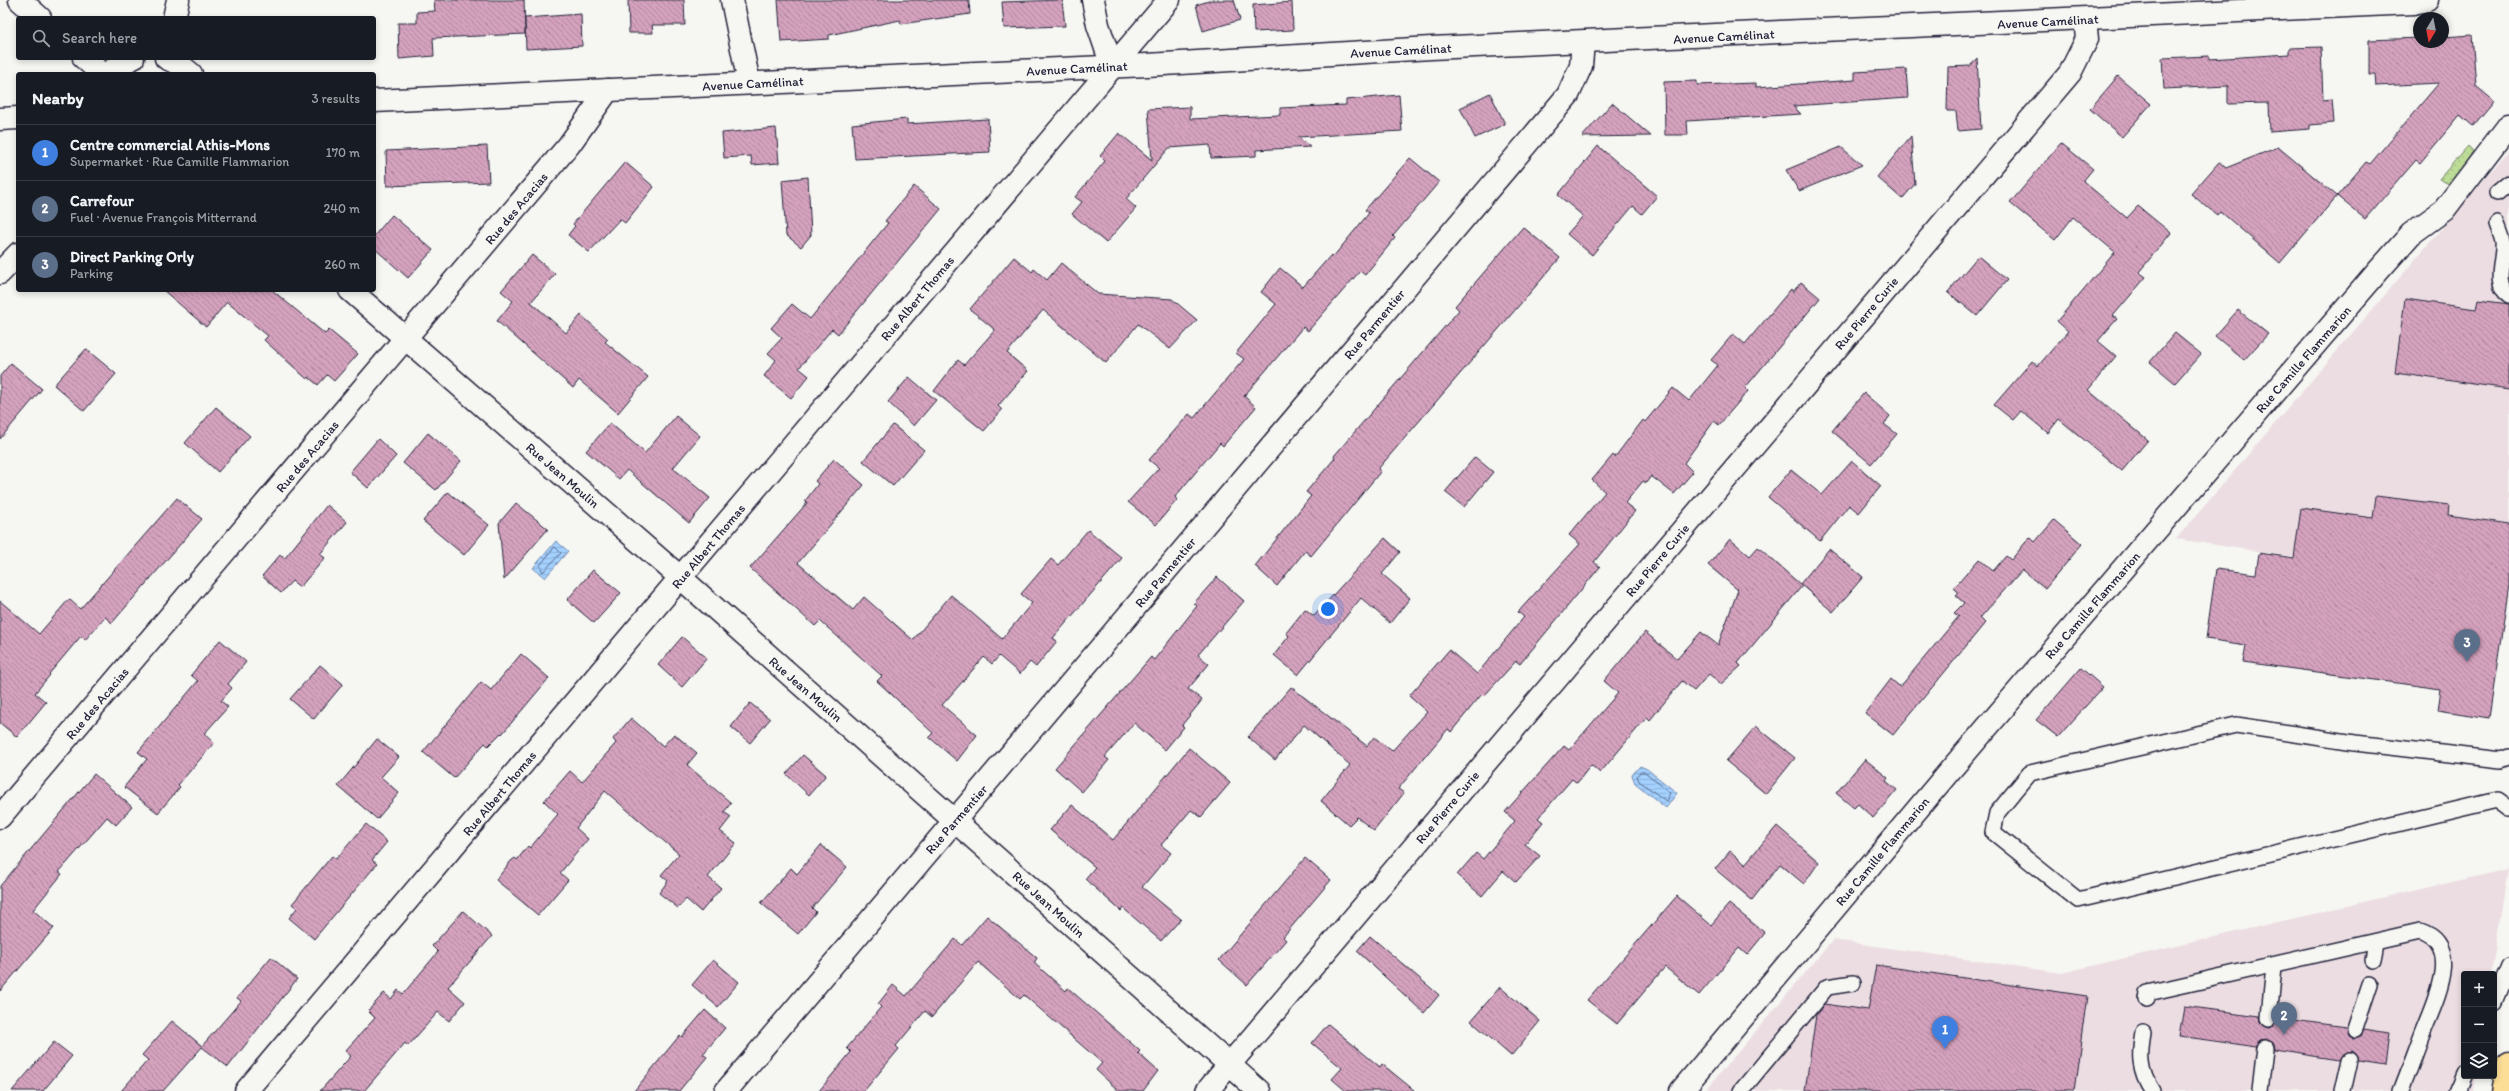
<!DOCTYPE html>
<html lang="en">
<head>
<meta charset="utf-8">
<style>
	:root { --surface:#171b24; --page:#242831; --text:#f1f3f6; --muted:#9ea1a6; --line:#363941; --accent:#9495a2 }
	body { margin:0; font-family:Itim,sans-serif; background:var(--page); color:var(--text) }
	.controls { position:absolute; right:12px; bottom:12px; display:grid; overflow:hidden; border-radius:4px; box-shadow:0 2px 6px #0003 }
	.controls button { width:36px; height:36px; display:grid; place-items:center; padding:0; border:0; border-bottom:1px solid var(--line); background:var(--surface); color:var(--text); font:20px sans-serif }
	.compass { position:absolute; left:2413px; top:12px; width:36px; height:36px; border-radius:50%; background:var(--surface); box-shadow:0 2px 6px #0003; rotate:190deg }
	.you { position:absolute; left:1328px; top:609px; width:14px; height:14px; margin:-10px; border:3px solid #fff; border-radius:50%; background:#1a73e8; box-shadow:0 0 0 6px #1a73e833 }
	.badge { display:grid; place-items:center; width:26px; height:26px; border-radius:50%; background:var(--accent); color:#fff; font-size:13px; font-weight:700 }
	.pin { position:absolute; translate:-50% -33px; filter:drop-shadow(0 1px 2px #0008) }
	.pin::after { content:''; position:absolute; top:21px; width:14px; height:12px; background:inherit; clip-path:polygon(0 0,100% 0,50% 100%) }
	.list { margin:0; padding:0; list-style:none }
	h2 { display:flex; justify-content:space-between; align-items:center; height:52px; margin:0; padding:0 16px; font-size:17px }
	h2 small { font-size:13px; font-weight:400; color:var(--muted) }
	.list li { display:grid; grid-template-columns:26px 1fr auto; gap:12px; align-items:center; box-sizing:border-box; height:56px; padding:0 16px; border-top:1px solid var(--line) }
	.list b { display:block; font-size:15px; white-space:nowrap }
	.list p { margin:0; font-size:13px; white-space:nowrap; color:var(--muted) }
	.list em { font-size:13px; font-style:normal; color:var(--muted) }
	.icon { flex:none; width:22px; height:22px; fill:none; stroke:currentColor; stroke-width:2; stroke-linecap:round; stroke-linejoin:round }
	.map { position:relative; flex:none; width:2509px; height:1091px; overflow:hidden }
	.search { position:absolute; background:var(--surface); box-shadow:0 2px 6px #0003; left:16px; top:16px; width:360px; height:44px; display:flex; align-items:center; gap:10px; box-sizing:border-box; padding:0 14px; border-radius:4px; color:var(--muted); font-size:15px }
	.panel { position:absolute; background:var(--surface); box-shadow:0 2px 6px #0003; left:16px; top:72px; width:360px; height:220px; border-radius:4px }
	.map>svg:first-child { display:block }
</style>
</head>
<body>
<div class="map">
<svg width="2509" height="1091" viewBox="0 0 2509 1091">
	<defs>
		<pattern id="grass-dots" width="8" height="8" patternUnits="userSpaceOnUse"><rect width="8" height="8" fill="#bddd97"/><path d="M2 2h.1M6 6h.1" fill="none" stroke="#a2bd83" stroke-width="1.8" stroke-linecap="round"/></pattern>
		<pattern id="water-rules" width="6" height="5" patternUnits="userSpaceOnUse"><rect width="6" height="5" fill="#a4d1ff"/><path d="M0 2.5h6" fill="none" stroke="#8db3db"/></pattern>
		<pattern id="building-back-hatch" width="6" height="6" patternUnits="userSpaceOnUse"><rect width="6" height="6" fill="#d5a2be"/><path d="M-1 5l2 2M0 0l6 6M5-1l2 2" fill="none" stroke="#ac849c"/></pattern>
	</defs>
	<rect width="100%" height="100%" fill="#f6f6f2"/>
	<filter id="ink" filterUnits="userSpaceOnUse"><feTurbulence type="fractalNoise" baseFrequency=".025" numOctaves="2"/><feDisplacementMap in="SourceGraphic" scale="8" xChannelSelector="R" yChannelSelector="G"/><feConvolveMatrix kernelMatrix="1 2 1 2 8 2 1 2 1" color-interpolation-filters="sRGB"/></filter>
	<g filter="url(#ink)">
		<g fill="#ecdde2">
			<polygon points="2509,150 2509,589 2176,539"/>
			<polygon points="2508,868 2491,974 2464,974 2464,1076 2474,1076 2472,1091 1705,1091 1833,940 2062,973"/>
		</g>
		<polygon fill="url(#grass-dots)" stroke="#708069" points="2468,146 2473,151 2465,164 2463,181 2451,185 2439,179"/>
		<g fill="url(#water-rules)" stroke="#708bb1">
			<polygon points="556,541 568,551 545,578 533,568"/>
			<polygon points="1640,766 1647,769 1677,793 1666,808 1635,783 1632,775"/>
		</g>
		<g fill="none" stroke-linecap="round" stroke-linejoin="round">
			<g stroke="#566889" stroke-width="1">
				<polygon points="555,547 561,553 543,572 540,566"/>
				<polygon points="1641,772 1645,772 1670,793 1666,801 1639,781 1637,776"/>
			</g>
		</g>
		<g fill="url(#building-back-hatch)" stroke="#22223b">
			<polygon points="434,0 524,0 525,34 433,38 434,56 399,59 398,23 417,23 417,12 435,11"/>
			<polygon points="628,0 684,0 685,25 652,25 653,33 629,33"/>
			<polygon points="778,0 969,0 970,14 901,24 900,20 829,35 829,39 781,42"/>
			<polygon points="1062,0 1065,26 1004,28 1002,2"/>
			<polygon points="1212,0 1234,0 1240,20 1203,31 1196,5"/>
			<polygon points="1292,2 1293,30 1254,32 1253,5"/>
			<polygon points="581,14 582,46 526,49 525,18"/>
			<polygon points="2472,35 2476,86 2494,101 2473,126 2460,115 2420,163 2416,160 2365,219 2337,196 2366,162 2370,164 2439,83 2376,86 2375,74 2369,74 2369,40 2419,38 2419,42 2443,42 2443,37"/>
			<polygon points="2321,47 2323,100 2332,99 2334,123 2310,125 2310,129 2270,132 2269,103 2228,104 2228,86 2164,89 2162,58 2209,56 2209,59 2289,54 2289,48"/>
			<polygon points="1977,58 1981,129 1958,131 1956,111 1947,111 1948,67 1970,66"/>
			<polygon points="1906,69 1908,98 1793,106 1801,114 1687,121 1688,135 1665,135 1664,82 1697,81 1697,85 1756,83 1756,87 1855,80 1855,72"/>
			<polygon points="2118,76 2151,104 2122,137 2090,109"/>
			<polygon points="1490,93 1505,124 1475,138 1460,108"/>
			<polygon points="1399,95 1402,131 1298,137 1310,147 1256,150 1256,156 1211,158 1210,145 1169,148 1126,199 1136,208 1106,243 1072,214 1082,202 1075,197 1105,161 1100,156 1119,133 1152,160 1148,109 1190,107 1190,119 1280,115 1280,108 1346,105 1346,100"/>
			<polygon points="1612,103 1651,136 1582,137"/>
			<polygon points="907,119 907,124 988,119 990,152 855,159 852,124"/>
			<polygon points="776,128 779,163 752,165 751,156 724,158 722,133"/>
			<polygon points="1911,136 1915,184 1902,199 1877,177"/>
			<polygon points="2061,143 2093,169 2083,181 2127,218 2138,206 2171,233 2139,272 2146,277 2113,316 2117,319 2098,341 2116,356 2088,390 2148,440 2122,471 2059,419 2048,433 2021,411 2013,420 1994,405 2032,361 2038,366 2068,331 2057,321 2115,252 2073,217 2055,240 2010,203"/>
			<polygon points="487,146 489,182 387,186 386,151"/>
			<polygon points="1598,146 1657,196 1642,214 1633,206 1592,255 1567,234 1583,216 1558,195"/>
			<polygon points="1841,147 1862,165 1799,191 1786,170"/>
			<polygon points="2278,147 2337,196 2280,263 2220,211 2217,215 2191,194 2219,162 2226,168"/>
			<polygon points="1410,158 1439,182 1393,236 1395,238 1365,275 1360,271 1308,331 1303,327 1244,396 1256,407 1223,446 1220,443 1175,497 1177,500 1156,525 1128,502 1159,468 1149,460 1189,414 1194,418 1244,359 1236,353 1276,304 1261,292 1280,268 1303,287 1331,255 1333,257 1369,213 1365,210"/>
			<polygon points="625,162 654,187 625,223 620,219 589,252 568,235 575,226 573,224"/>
			<polygon points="808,177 811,235 801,247 786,235 782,180"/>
			<polygon points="914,186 941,209 838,334 832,329 799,368 809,376 791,398 764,376 776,360 768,353 782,338 771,328 792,304 810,319 888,223 885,221"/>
			<polygon points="392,215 433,250 408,278 374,248 374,236"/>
			<polygon points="1523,227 1560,258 1378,469 1381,471 1311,556 1305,551 1277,586 1255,566 1311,496 1306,492 1335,458 1334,456 1459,310 1455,306"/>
			<polygon points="532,255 555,274 531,302 566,333 581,315 608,339 605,342 648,377 618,413 579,380 573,388 497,321 513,301 501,291"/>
			<polygon points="1978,256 2007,280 1977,316 1948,292"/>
			<polygon points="1014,257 1032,272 1034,269 1047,280 1061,263 1098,294 1172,299 1197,320 1170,349 1138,324 1106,363 1043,310 1007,353 1028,371 998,406 1002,410 984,431 934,391 958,360 964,365 995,330 970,309"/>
			<polygon points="1801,282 1820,298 1745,388 1748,391 1719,425 1714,421 1684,463 1693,472 1674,494 1651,476 1646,483 1643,481 1625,503 1635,511 1594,562 1600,567 1520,664 1516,661 1484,696 1482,694 1451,732 1448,729 1398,789 1404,793 1374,831 1357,817 1349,825 1321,801 1350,765 1304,725 1275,760 1248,737 1291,687 1367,746 1374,737 1392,751 1427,712 1409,696 1449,650 1477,674 1524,617 1518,612 1580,544 1569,535 1605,492 1592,480 1613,455 1615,457 1643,420 1645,422 1673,388 1689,401 1718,365 1711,360 1733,334 1745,344 1791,289 1793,292"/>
			<polygon points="163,290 272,290 325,334 329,330 358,354 334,381 327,375 318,385 308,377 307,379 264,340 268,336 227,302 206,327"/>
			<polygon points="2405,299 2476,309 2478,300 2509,304 2509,389 2395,373"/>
			<polygon points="2238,310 2268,334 2244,360 2215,336"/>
			<polygon points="2175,333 2201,354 2175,383 2150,362"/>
			<polygon points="86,349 116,374 84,411 54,385"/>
			<polygon points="11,363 42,389 0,439 0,376"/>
			<polygon points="909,377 936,400 914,426 888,402"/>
			<polygon points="1864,393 1890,416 1884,424 1897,434 1871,464 1832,431"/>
			<polygon points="216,407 250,436 218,472 185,443"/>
			<polygon points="676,416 700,436 673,468 710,498 689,523 627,470 619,479 586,451 610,423 645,453"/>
			<polygon points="893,425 924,450 893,486 863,461"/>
			<polygon points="428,433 461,461 436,490 403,463"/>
			<polygon points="378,439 396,456 368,488 350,472"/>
			<polygon points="1475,457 1493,472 1464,507 1445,492"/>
			<polygon points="834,459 864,485 798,563 853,610 864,597 913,640 951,595 1002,639 1032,603 1021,594 1051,559 1058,565 1088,530 1122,558 1053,638 1057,641 1036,667 1030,662 1020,674 999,656 992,664 984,657 942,705 977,735 957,761 929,737 933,733 877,681 882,676 820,621 815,626 750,568 807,503 805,501 818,484 815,481"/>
			<polygon points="1852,461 1881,486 1859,513 1849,505 1820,541 1768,497 1791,470 1822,495"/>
			<polygon points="448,492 489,525 464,555 423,521"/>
			<polygon points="2376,496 2449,505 2448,515 2509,524 2509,585 2489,718 2438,710 2441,689 2243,662 2246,645 2206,639 2216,569 2256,574 2259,553 2294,558 2301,508 2373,518"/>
			<polygon points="177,498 202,519 112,623 105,617 85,640 81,636 49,674 50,675 35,693 46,702 17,737 0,723 0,601 39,634 69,599 80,609"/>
			<polygon points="516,503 548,529 504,580 499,523"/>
			<polygon points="327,505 347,522 320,554 325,558 300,587 292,581 281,593 262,576 280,555 285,558"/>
			<polygon points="2054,520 2082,544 2045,589 2022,570 1980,618 1985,623 1893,735 1865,713 1891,679 1900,687 1959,616 1954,613 1964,603 1956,596 1959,593 1954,588 1979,559 1993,571 2006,556 2011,560 2030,537 2035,542"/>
			<polygon points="1385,538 1400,552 1382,574 1410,598 1390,623 1361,598 1298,675 1274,655 1289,636 1286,633 1305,609 1314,616"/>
			<polygon points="1730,539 1750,556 1758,547 1802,586 1738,663 1741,666 1721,684 1709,674 1694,691 1682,681 1650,720 1647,717 1600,773 1591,765 1577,783 1572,779 1538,818 1543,822 1525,844 1540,856 1516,882 1503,871 1482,896 1457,875 1476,853 1483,859 1515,821 1505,812 1564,746 1569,750 1618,693 1604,681 1645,632 1677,659 1701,632 1718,645 1738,590 1708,565"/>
			<polygon points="1829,549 1863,577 1833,612 1800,584"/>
			<polygon points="593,570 621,593 594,623 567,600"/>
			<polygon points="1217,577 1244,601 1198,655 1209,664 1188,689 1202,700 1182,725 1184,727 1165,750 1134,723 1105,757 1109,760 1082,792 1055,768 1151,657 1154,660 1197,606 1194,603"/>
			<polygon points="682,637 707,658 682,687 658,665"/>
			<polygon points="220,640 246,662 228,684 232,688 221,701 228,707 204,734 214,743 178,785 180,787 158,813 124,787 147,759 138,752 198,681 191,675"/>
			<polygon points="521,654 549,678 502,734 501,733 488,746 485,743 454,778 423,752 481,682 491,690"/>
			<polygon points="320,665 343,684 314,719 290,699"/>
			<polygon points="2081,668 2103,687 2058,737 2036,720"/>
			<polygon points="750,703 770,719 750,743 731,727"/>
			<polygon points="631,718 663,746 674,734 697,753 687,765 731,803 724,812 731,817 720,831 736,843 708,877 721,888 701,912 686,899 678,908 659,893 668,881 661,875 679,854 605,791 576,828 588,839 560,873 568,880 538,915 496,880 511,861 515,858 517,860 528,846 530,848 558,814 544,801 570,771 582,782 616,743 613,739"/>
			<polygon points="1756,726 1795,758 1766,794 1726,761"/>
			<polygon points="377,739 399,757 381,777 399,793 377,819 338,786"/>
			<polygon points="1189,748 1230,783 1201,817 1191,810 1161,845 1171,853 1142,887 1181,919 1161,941 1123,908 1121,911 1085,879 1095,867 1050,830 1072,805 1113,840"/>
			<polygon points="803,755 826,775 809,795 786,774"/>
			<polygon points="1865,759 1888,778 1886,781 1897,790 1873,818 1858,804 1854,808 1836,793"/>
			<polygon points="94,774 132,807 116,825 107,817 59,872 62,874 33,910 54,928 0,991 0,886"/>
			<polygon points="366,824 387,842 372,860 377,864 314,939 289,918 297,908 292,904 332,856 336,859"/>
			<polygon points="1777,826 1819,862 1804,884 1780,864 1752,900 1715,869 1730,851 1745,864"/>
			<polygon points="821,845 847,867 812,908 816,912 798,934 761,903 791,868 797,874"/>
			<polygon points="1305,858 1331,880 1283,937 1286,940 1247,985 1219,960"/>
			<polygon points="1677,896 1711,925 1729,904 1765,933 1747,955 1739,948 1699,995 1665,967 1617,1024 1587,1000"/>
			<polygon points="463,911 492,936 448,987 465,1002 449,1021 438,1012 408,1046 405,1043 364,1091 320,1091 351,1056 345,1051 375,1018 368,1011 384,993 391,999 398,990 403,994 438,952 432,946"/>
			<polygon points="987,916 1037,958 1034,963 1066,991 1068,988 1140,1051 1138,1053 1158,1071 1143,1091 1119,1091 1096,1070 1102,1063 1024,995 1020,999 978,962 932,1017 925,1011 896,1046 899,1049 864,1091 819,1091 851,1052 847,1048 881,1007 878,1004 893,985 906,996 955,939 962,945"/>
			<polygon points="1370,936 1439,995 1424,1013 1357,951"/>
			<polygon points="271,957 297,979 228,1067 202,1047 163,1091 121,1091 148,1060 142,1055 172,1021 202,1046 241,1001 237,998"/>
			<polygon points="713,960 739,982 718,1007 692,985"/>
			<polygon points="1876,965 2087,996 2074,1091 1805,1091 1816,1015 1824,1004 1868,1010"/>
			<polygon points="1500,987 1540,1021 1511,1056 1471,1021"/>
			<polygon points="2184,1006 2260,1016 2261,1022 2268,1027 2273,1026 2278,1019 2346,1028 2348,1035 2353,1038 2361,1036 2364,1030 2389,1034 2385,1065 2359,1061 2356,1054 2352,1051 2344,1054 2341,1059 2274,1049 2273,1044 2266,1039 2261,1040 2256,1047 2179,1036"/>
			<polygon points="705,1010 725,1028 703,1054 707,1057 679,1091 634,1091 680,1035 682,1037"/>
			<polygon points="1328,1024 1380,1067 1382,1064 1415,1091 1346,1091 1332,1079 1342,1068 1312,1043"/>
			<polygon points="54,1042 72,1056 43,1091 12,1091"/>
		</g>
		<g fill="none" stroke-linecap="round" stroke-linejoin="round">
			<g stroke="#22223b" stroke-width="18">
				<g id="service">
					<polyline points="2497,193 2509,183"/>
					<path d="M 2497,224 C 2499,230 2502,236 2503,242 C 2505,258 2492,284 2509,295"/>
					<polyline points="2509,757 2501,760 2355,743 2236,725 2030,773 1997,813 1993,832 2078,900 2497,800 2509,809"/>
					<polyline points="2373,960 2376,942"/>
					<path d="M 2147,999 L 2148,993 L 2420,931 C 2464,945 2435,1002 2424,1030 C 2416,1051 2409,1071 2401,1091"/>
					<polyline points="2494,1003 2509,967"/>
					<polyline points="2269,1018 2274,966"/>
					<polyline points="2355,1029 2370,984"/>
					<path d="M 2143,1032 C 2139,1055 2139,1071 2152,1091"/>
					<polyline points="1741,1091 1827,987 1853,983"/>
					<polyline points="2260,1091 2265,1048"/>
					<polyline points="2343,1091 2350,1060"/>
					<polyline points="2457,1091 2464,1074"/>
				</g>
			</g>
			<g stroke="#22223b" stroke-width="25">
				<g id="minor">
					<polyline points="20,0 40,18"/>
					<polyline points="732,0 749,83"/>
					<polyline points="1093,0 1098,25 1112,66"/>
					<polyline points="174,18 178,0"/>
					<polyline points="84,58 102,74"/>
					<polyline points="166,58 179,64 191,74"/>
					<polyline points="109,74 117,66 133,58"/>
					<polyline points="374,101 1147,65 1431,48 2413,3 2427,0"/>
					<polyline points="0,119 18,118"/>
					<polyline points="0,273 18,254"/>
					<polyline points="350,290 681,578 1259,1091"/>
					<polyline points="0,817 569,145 608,90"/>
					<polyline points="246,1091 1169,0"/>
					<polyline points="726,1091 1568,95 1581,66 1583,42"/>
					<polyline points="1207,1091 2070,73 2087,39 2085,19"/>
					<polyline points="1681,1091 1947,774 2379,270 2411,234 2444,210 2509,125"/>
				</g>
			</g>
			<g stroke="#22223b" stroke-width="25">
				<polyline id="primary" points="2504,1091 2509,1064"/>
			</g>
			<use href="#service" stroke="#f6f6f2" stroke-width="15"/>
			<use href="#minor" stroke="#f6f6f2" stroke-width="22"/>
			<use href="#primary" stroke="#fdde96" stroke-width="22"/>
		</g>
	</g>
	<g text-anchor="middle" stroke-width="3" stroke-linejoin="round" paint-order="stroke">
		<g font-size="13" fill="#22223b" stroke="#f6f6f2">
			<text transform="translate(2048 21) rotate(-3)" y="5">Avenue Camélinat</text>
			<text transform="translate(1724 36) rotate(-3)" y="5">Avenue Camélinat</text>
			<text transform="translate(1401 50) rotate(-3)" y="5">Avenue Camélinat</text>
			<text transform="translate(1077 68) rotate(-3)" y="5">Avenue Camélinat</text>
			<text transform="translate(753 83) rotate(-3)" y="5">Avenue Camélinat</text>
			<text transform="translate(516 208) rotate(-50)" y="5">Rue des Acacias</text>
			<text transform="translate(917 298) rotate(-50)" y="5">Rue Albert Thomas</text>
			<text transform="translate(1866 313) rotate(-50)" y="5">Rue Pierre Curie</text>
			<text transform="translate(1374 324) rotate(-50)" y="5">Rue Parmentier</text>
			<text transform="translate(2303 359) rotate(-49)" y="5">Rue Camille Flammarion</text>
			<text transform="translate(307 456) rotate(-50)" y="5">Rue des Acacias</text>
			<text transform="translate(563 475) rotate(41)" y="5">Rue Jean Moulin</text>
			<text transform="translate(708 546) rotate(-50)" y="5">Rue Albert Thomas</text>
			<text transform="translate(1657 560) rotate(-50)" y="5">Rue Pierre Curie</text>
			<text transform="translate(1165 572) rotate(-50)" y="5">Rue Parmentier</text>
			<text transform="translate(2092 605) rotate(-49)" y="5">Rue Camille Flammarion</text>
			<text transform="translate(806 689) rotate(41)" y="5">Rue Jean Moulin</text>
			<text transform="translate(97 703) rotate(-50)" y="5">Rue des Acacias</text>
			<text transform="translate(499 793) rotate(-50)" y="5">Rue Albert Thomas</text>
			<text transform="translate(1447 807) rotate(-50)" y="5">Rue Pierre Curie</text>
			<text transform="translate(956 819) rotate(-49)" y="5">Rue Parmentier</text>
			<text transform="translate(1882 851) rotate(-50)" y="5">Rue Camille Flammarion</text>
			<text transform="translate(1049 904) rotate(42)" y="5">Rue Jean Moulin</text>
		</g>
	</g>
</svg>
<div class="controls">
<button>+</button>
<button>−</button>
<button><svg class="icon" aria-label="layers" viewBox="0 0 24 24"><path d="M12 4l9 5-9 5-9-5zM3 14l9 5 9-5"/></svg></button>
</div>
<svg class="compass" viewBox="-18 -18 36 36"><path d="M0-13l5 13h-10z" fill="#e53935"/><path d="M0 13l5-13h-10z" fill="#9ea1a6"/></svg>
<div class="you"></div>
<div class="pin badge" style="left:1945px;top:1049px;background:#3f7fe0">1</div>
<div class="pin badge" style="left:2284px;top:1035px;background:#5c6f8a">2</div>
<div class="pin badge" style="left:2467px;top:662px;background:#5c6f8a">3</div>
<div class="search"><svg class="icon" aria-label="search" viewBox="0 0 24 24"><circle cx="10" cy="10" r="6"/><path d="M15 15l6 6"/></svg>Search here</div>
<section class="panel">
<h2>Nearby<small>3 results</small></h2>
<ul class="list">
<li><span class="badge" style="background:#3f7fe0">1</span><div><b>Centre commercial Athis-Mons</b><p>Supermarket · Rue Camille Flammarion</p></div><em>170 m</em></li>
<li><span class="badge" style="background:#5c6f8a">2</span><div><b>Carrefour</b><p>Fuel · Avenue François Mitterrand</p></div><em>240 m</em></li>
<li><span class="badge" style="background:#5c6f8a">3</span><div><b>Direct Parking Orly</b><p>Parking</p></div><em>260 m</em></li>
</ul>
</section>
</div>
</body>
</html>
